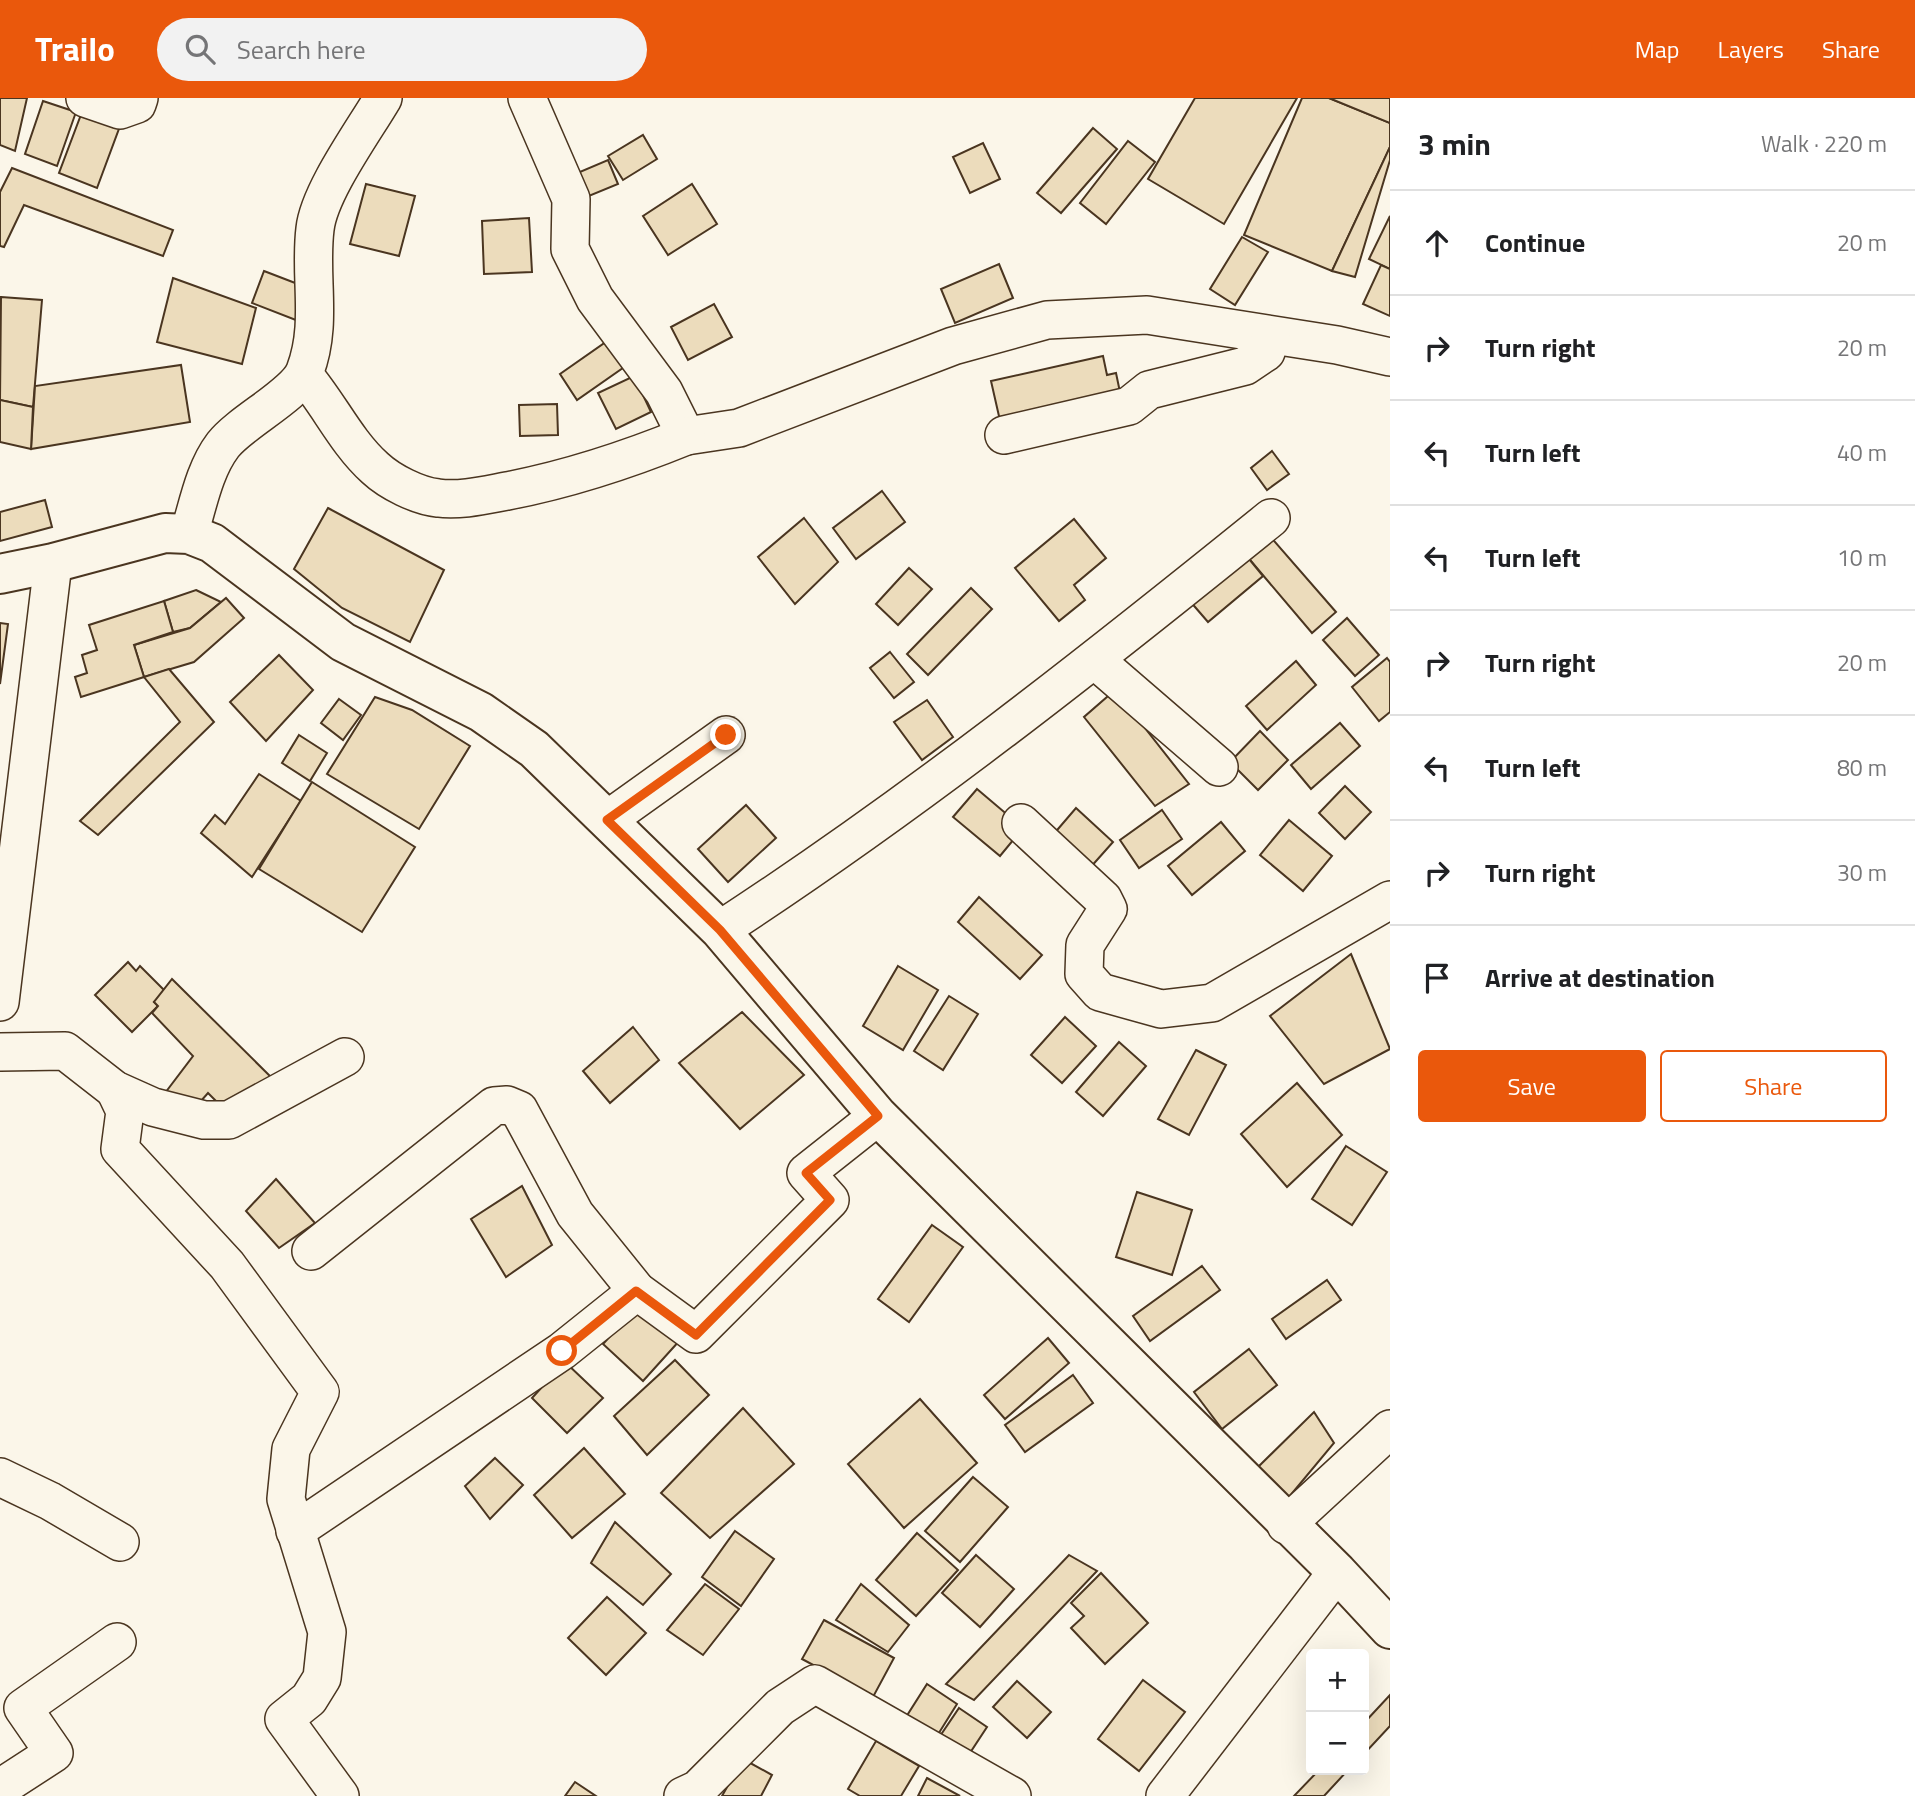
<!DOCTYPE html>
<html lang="en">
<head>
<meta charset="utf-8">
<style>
	:root { --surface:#fff; --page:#f2f2f2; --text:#202124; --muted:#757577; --line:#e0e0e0; --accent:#ea580c }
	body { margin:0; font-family:"Titillium Web",sans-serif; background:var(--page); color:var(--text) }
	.controls { position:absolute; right:21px; bottom:21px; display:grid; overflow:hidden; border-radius:7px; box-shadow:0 7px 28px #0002 }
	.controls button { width:63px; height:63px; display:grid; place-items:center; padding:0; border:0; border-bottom:2px solid var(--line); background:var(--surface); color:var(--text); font:35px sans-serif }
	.stop { position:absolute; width:21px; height:21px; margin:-16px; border:5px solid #ea580c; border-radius:50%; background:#fff }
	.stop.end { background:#ea580c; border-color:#fff; box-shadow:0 2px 7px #0008 }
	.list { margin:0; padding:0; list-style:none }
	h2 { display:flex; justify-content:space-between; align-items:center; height:91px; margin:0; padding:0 28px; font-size:30px }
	h2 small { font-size:23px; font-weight:400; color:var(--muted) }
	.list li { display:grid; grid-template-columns:46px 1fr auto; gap:21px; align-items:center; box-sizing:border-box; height:105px; padding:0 28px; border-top:2px solid var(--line) }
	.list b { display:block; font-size:26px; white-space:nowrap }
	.list em { font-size:23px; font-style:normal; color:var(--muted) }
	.actions { display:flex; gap:14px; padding:21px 28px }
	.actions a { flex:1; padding:16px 0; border:2px solid var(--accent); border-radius:7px; text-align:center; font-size:24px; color:var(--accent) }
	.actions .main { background:var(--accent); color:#fff }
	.icon { flex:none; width:38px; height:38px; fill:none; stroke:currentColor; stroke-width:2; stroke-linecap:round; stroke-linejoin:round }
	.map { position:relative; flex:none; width:1390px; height:1698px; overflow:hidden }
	header { display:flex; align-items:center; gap:42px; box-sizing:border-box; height:98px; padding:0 35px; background:var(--accent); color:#fff }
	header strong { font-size:33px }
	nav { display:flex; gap:38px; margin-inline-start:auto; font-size:24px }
	.search { width:490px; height:63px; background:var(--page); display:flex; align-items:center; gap:18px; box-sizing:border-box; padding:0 24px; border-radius:38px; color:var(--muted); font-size:26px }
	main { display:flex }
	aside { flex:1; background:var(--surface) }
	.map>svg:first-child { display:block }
</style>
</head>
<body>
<header>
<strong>Trailo</strong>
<div class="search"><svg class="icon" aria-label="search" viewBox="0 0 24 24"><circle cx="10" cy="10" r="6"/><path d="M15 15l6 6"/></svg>Search here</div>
<nav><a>Map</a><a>Layers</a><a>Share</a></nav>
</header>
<main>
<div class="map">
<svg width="1390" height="1698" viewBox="0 0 1390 1698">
	<rect width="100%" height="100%" fill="#fbf6e9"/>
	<g fill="#ecdcbc" stroke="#4a3520" stroke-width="2">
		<polygon points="0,0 27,0 15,53 0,47"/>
		<polygon points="1195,0 1297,0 1224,126 1148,81"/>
		<polygon points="1302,0 1329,0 1390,25 1390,49 1332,173 1244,137"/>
		<polygon points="1329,0 1390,0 1390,25"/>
		<polygon points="43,3 76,14 57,68 25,56"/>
		<polygon points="82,14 120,28 97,90 59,75"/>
		<polygon points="1093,30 1117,51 1061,115 1037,95"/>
		<polygon points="643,37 657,61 623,82 608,58"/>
		<polygon points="1128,43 1155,64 1106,126 1080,105"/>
		<polygon points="983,45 1000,81 970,95 953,59"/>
		<polygon points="1390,49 1390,62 1355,179 1332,173"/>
		<polygon points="608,62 618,86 584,100 575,76"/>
		<polygon points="12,70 173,132 163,158 24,107 4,149 0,148 0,94"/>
		<polygon points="366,86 415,98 399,158 350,146"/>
		<polygon points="692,86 717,126 668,157 643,118"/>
		<polygon points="1390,118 1390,171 1369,161"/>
		<polygon points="529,120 532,174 484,176 482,123"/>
		<polygon points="1242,139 1268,154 1235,207 1210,191"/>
		<polygon points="999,166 1013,200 955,225 941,191"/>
		<polygon points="1381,167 1390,171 1390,218 1363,206"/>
		<polygon points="264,173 303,188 301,224 252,205"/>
		<polygon points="173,180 256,210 242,266 157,244"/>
		<polygon points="1,199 42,202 33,309 0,302"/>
		<polygon points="714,206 732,239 688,262 671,229"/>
		<polygon points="613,239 630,265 577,302 560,276"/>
		<polygon points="1103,258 1107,277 1116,275 1121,299 1001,327 991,283"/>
		<polygon points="181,267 190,324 31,351 35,288"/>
		<polygon points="634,278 651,314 616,331 598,295"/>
		<polygon points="0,302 33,309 31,351 0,344"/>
		<polygon points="557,306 558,337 520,338 519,307"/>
		<polygon points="1272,353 1289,376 1267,392 1251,370"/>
		<polygon points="882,393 905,424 856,461 833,430"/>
		<polygon points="45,402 52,429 0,443 0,414"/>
		<polygon points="328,410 444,472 410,544 342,510 294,471"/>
		<polygon points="804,420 838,464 795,506 758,459"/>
		<polygon points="1074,421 1106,460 1074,487 1085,502 1059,523 1015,470"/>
		<polygon points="1268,436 1336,514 1312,535 1245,456"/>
		<polygon points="1245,456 1263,478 1208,524 1189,502"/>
		<polygon points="909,470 932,491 898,527 876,506"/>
		<polygon points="971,490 992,511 928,577 907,556"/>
		<polygon points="196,492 221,504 190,530 173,534 164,503"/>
		<polygon points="226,500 244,520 194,564 144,579 134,547 190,530"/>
		<polygon points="164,503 173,534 134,547 144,579 81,599 75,579 87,575 82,557 97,552 89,527"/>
		<polygon points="1347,520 1379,557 1355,578 1323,542"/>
		<polygon points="0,525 8,526 0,586"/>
		<polygon points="890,554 914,584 894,600 870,570"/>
		<polygon points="279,557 313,592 266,643 230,604"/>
		<polygon points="1387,560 1390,564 1390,614 1379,623 1352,589"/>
		<polygon points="1296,563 1316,587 1267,632 1246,608"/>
		<polygon points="169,571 214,624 98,737 80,723 180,624 144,579"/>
		<polygon points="1115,592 1189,686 1155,708 1084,619"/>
		<polygon points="375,599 412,612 470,648 419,731 327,676"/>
		<polygon points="339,601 361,617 343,642 321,625"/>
		<polygon points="927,602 953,639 922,662 894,624"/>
		<polygon points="1340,625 1360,648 1311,691 1291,667"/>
		<polygon points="1260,633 1288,662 1258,692 1230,664"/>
		<polygon points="299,637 327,655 310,683 282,665"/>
		<polygon points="259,676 301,703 252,779 201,735 215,717 225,726"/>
		<polygon points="312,684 415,749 362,834 259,771"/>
		<polygon points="1345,688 1371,714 1345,741 1319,715"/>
		<polygon points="977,691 1023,730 1000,758 953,719"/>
		<polygon points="746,707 776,740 728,784 698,751"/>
		<polygon points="1076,710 1113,744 1089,771 1052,738"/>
		<polygon points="1162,712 1182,741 1139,770 1120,742"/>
		<polygon points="1289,722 1332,758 1303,793 1260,757"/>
		<polygon points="1221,724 1245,753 1192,797 1168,768"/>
		<polygon points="979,799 1042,857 1020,881 958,824"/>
		<polygon points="1351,856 1390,951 1324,986 1270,918"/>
		<polygon points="128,864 136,873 140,868 165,893 154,904 158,908 132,934 95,897"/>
		<polygon points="898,868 938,892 903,952 863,928"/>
		<polygon points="172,881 278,986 227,1014 208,995 193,1012 162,999 193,958 152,915 158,908 154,904"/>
		<polygon points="949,898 978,916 943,972 914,953"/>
		<polygon points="742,914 804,977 740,1031 679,965"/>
		<polygon points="1065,919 1096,948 1062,985 1031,957"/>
		<polygon points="633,929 659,962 610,1005 583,973"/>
		<polygon points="1119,944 1146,968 1103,1018 1076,994"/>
		<polygon points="1196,952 1226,967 1189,1037 1158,1021"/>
		<polygon points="1297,985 1342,1037 1287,1089 1241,1036"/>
		<polygon points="1346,1048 1387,1074 1352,1127 1312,1101"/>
		<polygon points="276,1081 315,1125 279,1150 246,1113"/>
		<polygon points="522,1088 552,1147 506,1179 471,1121"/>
		<polygon points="1137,1094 1192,1112 1172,1177 1116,1159"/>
		<polygon points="932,1127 963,1149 909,1224 878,1201"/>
		<polygon points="1202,1168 1220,1192 1150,1243 1133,1218"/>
		<polygon points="1327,1182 1341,1202 1286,1241 1272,1221"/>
		<polygon points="641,1204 681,1241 643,1283 603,1246"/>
		<polygon points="1048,1240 1069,1265 1005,1321 984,1297"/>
		<polygon points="1249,1251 1277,1287 1222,1331 1194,1294"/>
		<polygon points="675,1262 709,1297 647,1357 614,1318"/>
		<polygon points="565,1264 603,1300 567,1335 532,1300"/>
		<polygon points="1073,1277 1093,1305 1025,1354 1005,1327"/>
		<polygon points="920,1301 977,1365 904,1430 848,1366"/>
		<polygon points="743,1310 794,1366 710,1440 661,1395"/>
		<polygon points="1314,1314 1334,1345 1289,1399 1256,1371"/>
		<polygon points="584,1350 625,1396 572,1440 534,1397"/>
		<polygon points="495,1360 523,1387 490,1421 465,1388"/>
		<polygon points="973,1379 1008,1409 960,1464 925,1433"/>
		<polygon points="615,1424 671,1476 643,1507 591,1465"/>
		<polygon points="735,1433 774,1461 741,1508 702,1479"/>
		<polygon points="917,1435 958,1472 916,1518 876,1482"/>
		<polygon points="976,1457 1014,1491 980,1529 942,1495"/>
		<polygon points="1069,1457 1097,1473 974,1602 946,1586"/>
		<polygon points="1101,1475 1148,1525 1105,1566 1071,1530 1084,1518 1071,1505"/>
		<polygon points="705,1486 739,1511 703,1557 667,1532"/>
		<polygon points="861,1486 909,1527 888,1554 836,1522"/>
		<polygon points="607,1499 646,1535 606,1577 568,1540"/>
		<polygon points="824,1522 894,1560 873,1599 802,1561"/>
		<polygon points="1143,1582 1185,1614 1139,1673 1098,1641"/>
		<polygon points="1017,1583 1051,1614 1027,1640 993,1609"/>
		<polygon points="927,1586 957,1606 932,1646 901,1627"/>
		<polygon points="1390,1597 1390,1628 1364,1656 1364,1625"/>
		<polygon points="959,1610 987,1629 962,1667 934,1647"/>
		<polygon points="876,1643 919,1668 901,1698 860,1698 848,1691"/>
		<polygon points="743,1661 772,1677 761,1698 722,1698"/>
		<polygon points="1319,1672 1348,1672 1324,1698 1294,1698"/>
		<polygon points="927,1680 960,1698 918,1698"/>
		<polygon points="575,1684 596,1698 565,1698"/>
	</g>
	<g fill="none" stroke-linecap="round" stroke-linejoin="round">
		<g stroke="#4a3520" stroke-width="40">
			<g id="minor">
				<polyline points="85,0 120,12 137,6 139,0"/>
				<polyline points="527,0 571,101 570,151 595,201 664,294 686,338 739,330 953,248 1047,222 1147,217 1337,247 1390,259"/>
				<path d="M 304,277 C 329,306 346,344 375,370 C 390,384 418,398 438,400 C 460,403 485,397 507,393 C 570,381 627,362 686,338"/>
				<polyline points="1004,337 1129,308 1149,292 1245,268 1266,254 1271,239"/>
				<path d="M 189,436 C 198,407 204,372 223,347 C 242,323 296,297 305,273 C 323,226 309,179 315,131 C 319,94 363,34 383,0"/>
				<polyline points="1095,562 1219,669"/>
				<polyline points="607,722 726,637"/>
				<polyline points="1021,725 1103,801 1108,811 1085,847 1084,876 1100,894 1161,911 1212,905 1390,802"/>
				<path d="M 720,832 C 912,707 1093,564 1271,420"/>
				<polyline points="0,904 53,465"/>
				<polyline points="0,954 65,953 115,992 153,1009 204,1022 229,1022 345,959"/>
				<polyline points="115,992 125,1013 120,1051 227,1167 320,1294 291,1351 286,1401 327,1534 322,1580 309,1601 284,1621 340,1698"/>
				<polyline points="311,1153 494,1008 507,1007 519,1012 575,1116 637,1193 696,1236 830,1102 806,1075 878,1018"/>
				<polyline points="0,1379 50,1403 120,1444"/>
				<polyline points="1286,1427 1390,1331"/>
				<polyline points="295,1433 562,1253 637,1193"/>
				<polyline points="0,1690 54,1655 23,1610 117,1544"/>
				<polyline points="683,1698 698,1691 780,1609 815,1586 1012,1698"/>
				<polyline points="1165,1698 1337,1474"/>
			</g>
		</g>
		<g stroke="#4a3520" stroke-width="42">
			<polyline id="major" points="0,476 53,465 165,435 189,436 212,445 343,544 481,614 534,651 720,832 878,1018 1337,1474 1390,1531"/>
		</g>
		<use href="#minor" stroke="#fbf6e9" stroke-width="37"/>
		<use href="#major" stroke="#fbf6e9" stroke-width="38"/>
	</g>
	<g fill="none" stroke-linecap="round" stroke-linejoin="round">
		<polyline stroke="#ea580c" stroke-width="9" points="562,1253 636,1193 696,1237 830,1102 806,1075 878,1018 720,832 607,722 726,637"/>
	</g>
</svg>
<div class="controls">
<button>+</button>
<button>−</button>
</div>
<div class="stop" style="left:562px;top:1253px"></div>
<div class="stop end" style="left:726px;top:637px"></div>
</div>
<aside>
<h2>3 min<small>Walk · 220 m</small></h2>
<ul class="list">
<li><svg class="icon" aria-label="ahead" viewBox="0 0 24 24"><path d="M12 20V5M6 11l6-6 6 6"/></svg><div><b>Continue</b></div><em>20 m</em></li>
<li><svg class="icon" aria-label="right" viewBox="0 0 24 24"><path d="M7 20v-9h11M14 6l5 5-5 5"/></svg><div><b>Turn right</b></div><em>20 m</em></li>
<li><svg class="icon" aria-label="left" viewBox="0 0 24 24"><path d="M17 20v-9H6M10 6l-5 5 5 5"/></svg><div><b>Turn left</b></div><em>40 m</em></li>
<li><svg class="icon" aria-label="left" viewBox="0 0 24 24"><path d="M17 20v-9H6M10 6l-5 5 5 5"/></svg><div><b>Turn left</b></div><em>10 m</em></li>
<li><svg class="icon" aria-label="right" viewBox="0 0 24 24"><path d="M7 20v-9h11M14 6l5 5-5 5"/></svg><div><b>Turn right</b></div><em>20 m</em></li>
<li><svg class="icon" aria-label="left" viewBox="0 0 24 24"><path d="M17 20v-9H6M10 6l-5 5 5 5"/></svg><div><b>Turn left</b></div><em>80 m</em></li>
<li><svg class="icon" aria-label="right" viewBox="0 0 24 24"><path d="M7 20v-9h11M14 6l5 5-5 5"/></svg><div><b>Turn right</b></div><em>30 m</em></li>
<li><svg class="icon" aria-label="arrive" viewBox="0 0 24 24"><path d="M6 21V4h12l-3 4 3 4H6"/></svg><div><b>Arrive at destination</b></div></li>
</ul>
<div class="actions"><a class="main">Save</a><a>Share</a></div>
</aside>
</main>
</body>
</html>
